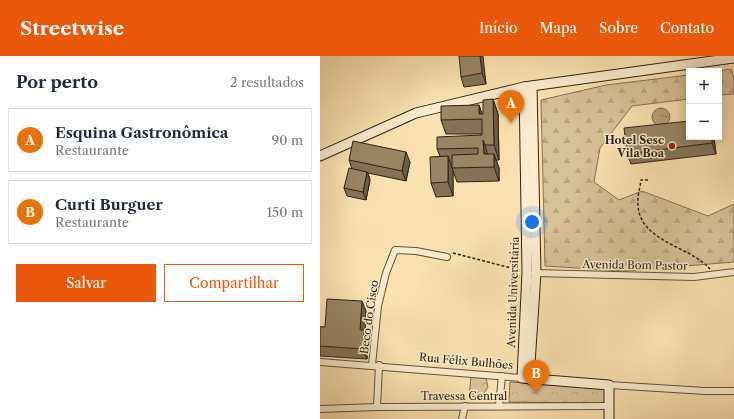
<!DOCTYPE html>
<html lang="pt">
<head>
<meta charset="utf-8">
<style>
	:root { --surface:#fff; --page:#f2f2f3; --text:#1f2937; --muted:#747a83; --line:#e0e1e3; --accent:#ea580c }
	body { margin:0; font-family:"Libre Caslon Text",serif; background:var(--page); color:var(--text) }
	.controls { position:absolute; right:12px; top:12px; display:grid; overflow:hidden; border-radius:0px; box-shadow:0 2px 10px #0003 }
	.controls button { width:36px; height:36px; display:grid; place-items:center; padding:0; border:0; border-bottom:1px solid var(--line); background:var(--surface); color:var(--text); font:20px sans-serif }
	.you { position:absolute; left:212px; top:166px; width:14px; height:14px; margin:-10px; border:3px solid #fff; border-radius:50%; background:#1a73e8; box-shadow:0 0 0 6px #1a73e833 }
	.badge { display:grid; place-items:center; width:26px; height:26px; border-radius:50%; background:var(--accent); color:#fff; font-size:13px; font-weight:700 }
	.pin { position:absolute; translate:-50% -33px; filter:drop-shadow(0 1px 2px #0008) }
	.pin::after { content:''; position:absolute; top:21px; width:14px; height:12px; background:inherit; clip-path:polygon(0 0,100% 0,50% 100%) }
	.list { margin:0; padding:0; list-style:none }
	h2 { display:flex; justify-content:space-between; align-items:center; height:52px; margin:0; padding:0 16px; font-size:17px }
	h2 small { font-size:13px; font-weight:400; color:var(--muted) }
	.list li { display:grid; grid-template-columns:26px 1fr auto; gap:12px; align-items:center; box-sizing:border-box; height:64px; margin:0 8px 8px; padding:0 8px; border:1px solid var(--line); border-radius:0px }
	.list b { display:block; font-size:15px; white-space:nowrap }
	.list p { margin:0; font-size:13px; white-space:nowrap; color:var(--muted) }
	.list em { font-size:13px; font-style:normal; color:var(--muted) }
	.actions { display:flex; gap:8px; padding:12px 16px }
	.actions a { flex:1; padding:9px 0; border:1px solid var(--accent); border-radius:0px; text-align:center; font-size:14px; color:var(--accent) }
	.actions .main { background:var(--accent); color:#fff }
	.map { position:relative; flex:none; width:414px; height:363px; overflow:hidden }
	header { display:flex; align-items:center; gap:24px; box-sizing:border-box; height:56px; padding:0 20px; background:var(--accent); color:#fff }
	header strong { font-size:19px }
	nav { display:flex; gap:22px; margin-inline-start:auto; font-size:14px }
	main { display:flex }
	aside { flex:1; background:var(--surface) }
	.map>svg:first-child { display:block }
</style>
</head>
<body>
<header>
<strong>Streetwise</strong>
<nav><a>Início</a><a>Mapa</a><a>Sobre</a><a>Contato</a></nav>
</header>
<main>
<aside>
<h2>Por perto<small>2 resultados</small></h2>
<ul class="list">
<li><span class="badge" style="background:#e8710a">A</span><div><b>Esquina Gastronômica</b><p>Restaurante</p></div><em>90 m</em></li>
<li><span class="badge" style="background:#e8710a">B</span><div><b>Curti Burguer</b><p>Restaurante</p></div><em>150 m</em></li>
</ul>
<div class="actions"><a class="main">Salvar</a><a>Compartilhar</a></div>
</aside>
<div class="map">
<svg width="414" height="363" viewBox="0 0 414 363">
	<defs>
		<pattern id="forest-firs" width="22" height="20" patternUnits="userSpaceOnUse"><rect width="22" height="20" fill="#d8c097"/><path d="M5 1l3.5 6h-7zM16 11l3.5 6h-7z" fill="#baa581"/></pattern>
		<pattern id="park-crowns" width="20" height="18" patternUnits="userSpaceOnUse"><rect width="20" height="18" fill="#d8c097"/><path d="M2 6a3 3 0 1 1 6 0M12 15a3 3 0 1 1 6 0" fill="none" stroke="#baa581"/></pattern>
		<pattern id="water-ripples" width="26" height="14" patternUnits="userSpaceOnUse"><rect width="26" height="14" fill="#b6a07c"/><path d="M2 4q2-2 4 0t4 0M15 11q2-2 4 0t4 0" fill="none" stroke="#948264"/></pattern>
	</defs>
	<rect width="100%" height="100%" fill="#fbe1b2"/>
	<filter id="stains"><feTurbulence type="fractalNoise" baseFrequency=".005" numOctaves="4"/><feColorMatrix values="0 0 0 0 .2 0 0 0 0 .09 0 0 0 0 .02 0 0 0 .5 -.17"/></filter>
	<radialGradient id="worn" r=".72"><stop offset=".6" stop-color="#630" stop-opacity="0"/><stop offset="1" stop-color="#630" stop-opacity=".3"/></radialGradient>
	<g fill="url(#forest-firs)" stroke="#847056">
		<polygon points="411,13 414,22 414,38 399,39 398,15"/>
		<polygon points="369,19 369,43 312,50 280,92 274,126 299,144 322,135 388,160 414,148 414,206 305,215 225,210 221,44 286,29"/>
	</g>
	<g fill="url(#park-crowns)" stroke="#847056">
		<polygon points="151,320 166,322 168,331 162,340 149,341"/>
		<polygon points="190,326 286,333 285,347 189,346"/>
	</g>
	<circle fill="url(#water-ripples)" stroke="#806d52" cx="341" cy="61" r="9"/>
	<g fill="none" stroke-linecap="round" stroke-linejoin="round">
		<g stroke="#63513c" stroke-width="8">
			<g id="street">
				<polyline points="214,217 374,221 414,216"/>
				<polyline points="0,306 202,322"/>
				<polyline points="52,309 58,250 66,217 75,194 96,195 127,201"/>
				<polyline points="289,329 385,335 414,335"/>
				<polyline points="179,350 182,320"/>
				<polyline points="57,351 59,309"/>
				<polyline points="0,353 57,351 288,350"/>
				<polyline points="142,363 145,350"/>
			</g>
		</g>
		<g stroke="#302114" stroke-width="11">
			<g id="secondary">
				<polyline points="204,31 207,216 202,322 289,329 289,363"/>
				<polyline points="0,100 96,57 204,31 414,2"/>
				<polyline points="209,323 216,217 212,30"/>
			</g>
		</g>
		<g stroke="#302114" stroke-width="1.5" stroke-dasharray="3 2" stroke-linecap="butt">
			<path d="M 328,124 L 321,124 C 320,132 317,141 318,149 C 320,186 370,190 390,213"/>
			<polyline points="133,197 199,214"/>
		</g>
		<use href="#street" stroke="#fceccd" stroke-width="6"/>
		<use href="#secondary" stroke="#fceccd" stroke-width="9"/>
	</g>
	<g fill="#847258" stroke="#302114">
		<polygon points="160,0 166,28 144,31 141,21"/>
		<polygon points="173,43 178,58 179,104 176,104 179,112 179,125 137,126 133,115 133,140 116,141 111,127 120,100 117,93 162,79 162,78 126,78 121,64 159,49 162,58 163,58"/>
		<polygon points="394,81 396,98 311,108 307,98"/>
		<polygon points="29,104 90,106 86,125 48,117 50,124 46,144 27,140 24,132 32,113"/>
		<polygon points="46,255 45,275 48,285 47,303 0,300 0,271 5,271"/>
	</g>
	<g fill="#6c5d47" stroke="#302114">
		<polygon points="160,0 163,0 166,28 162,17"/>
		<polygon points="173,43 178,58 179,104 174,89"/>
		<polygon points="159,49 164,64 162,63 159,58"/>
		<polygon points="392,81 394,81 396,98 392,87"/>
		<polygon points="163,84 165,89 168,100 164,98"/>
		<polygon points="86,96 90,106 86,125 82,115"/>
		<polygon points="174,98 179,112 179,125 174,111"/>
		<polygon points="128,100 133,114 133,140 128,126"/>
		<polygon points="47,116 50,124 46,144 43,136"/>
		<polygon points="42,245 46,255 45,275 48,285 47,303 43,293 40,274"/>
	</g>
	<g fill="#9a8566" stroke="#302114">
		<polygon points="139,0 160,0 162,17 141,21"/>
		<polygon points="173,43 174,89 165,89 163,84 164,98 174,98 174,111 132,112 132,99 158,98 158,92 117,93 117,81 162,79 162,63 121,64 121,50 159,49 159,58 163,58 163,44"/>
		<polygon points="369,65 369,81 392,81 392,87 307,98 304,72"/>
		<polygon points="33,85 86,96 82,115 29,104"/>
		<polygon points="128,100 128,126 111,127 110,101"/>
		<polygon points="29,112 47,116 43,136 24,132"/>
		<polygon points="7,243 42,245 40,274 44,274 43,293 0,290 0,271 5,271"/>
	</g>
	<circle fill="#8f2418" stroke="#fceccd" stroke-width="1.5" cx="352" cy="90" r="4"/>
	<g text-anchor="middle" stroke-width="3" stroke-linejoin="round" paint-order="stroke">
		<g font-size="11" font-weight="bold" fill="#302114" stroke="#fceccd" text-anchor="end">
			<text x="344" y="88">Hotel Sesc<tspan x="344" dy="13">Vila Boa</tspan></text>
		</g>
		<g font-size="11" fill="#302114" stroke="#fceccd">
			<text transform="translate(315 209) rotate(1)" y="4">Avenida Bom Pastor</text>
			<text transform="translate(193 236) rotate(-88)" y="4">Avenida Universitária</text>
			<text transform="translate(49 261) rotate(-82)" y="4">Beco do Cisco</text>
			<text transform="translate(146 305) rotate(5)" y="4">Rua Félix Bulhões</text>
			<text x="144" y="344">Travessa Central</text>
		</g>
	</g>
	<rect width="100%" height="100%" filter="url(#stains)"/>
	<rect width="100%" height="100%" fill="url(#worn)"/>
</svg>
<div class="controls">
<button>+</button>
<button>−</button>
</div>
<div class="you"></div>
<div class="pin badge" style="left:191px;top:67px;background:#e8710a">A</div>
<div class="pin badge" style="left:216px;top:337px;background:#e8710a">B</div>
</div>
</main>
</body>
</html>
